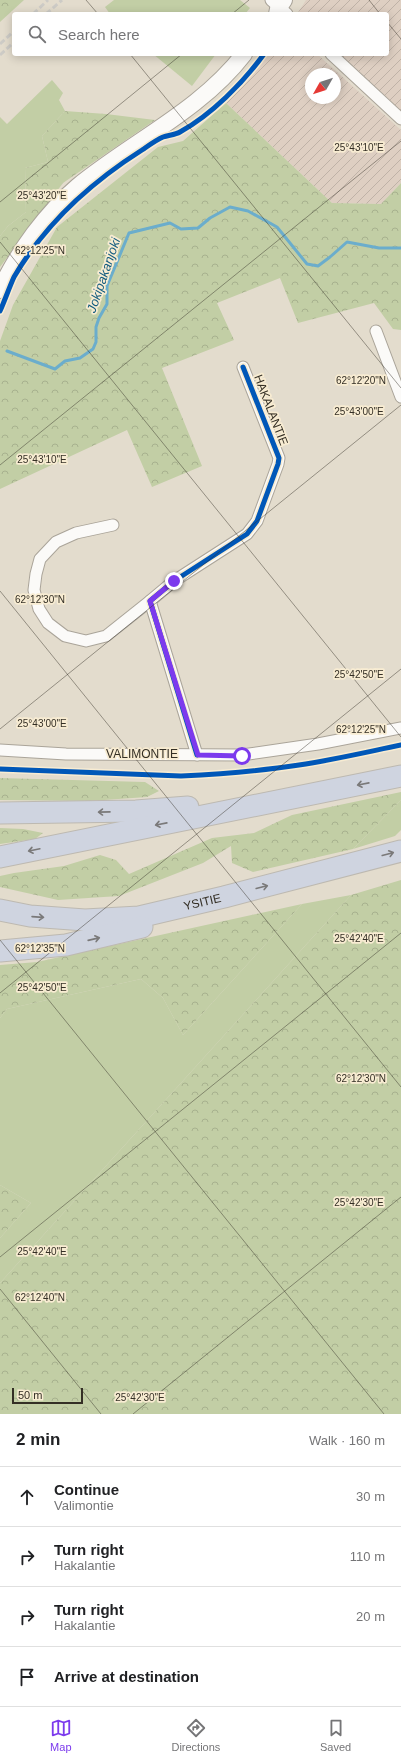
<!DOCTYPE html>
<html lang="en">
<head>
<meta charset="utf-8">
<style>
	:root { --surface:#fff; --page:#f6f6f6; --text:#202124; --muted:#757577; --line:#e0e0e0; --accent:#7c3aed }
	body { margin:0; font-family:Helvetica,sans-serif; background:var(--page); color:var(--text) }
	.compass { position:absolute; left:305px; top:68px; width:36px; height:36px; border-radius:50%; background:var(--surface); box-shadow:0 2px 10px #0003; rotate:231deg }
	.scale { position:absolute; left:12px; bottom:10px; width:71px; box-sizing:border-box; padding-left:4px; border:2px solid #342f25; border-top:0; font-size:11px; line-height:14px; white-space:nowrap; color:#342f25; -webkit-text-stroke:3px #f8ecd2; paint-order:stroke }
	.stop { position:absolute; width:12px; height:12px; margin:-9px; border:3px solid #7c3aed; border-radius:50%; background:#fff }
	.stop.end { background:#7c3aed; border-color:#fff; box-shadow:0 1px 4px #0008 }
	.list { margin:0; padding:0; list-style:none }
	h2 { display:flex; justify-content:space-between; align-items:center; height:52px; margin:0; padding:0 16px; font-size:17px }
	h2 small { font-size:13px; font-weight:400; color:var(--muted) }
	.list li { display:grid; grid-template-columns:26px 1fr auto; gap:12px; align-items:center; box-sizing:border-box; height:60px; padding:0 16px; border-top:1px solid var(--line) }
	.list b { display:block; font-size:15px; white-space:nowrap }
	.list p { margin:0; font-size:13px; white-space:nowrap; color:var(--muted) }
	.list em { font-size:13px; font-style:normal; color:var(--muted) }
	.icon { flex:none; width:22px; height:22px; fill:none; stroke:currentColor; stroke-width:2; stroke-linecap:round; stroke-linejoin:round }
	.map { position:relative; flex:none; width:401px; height:1414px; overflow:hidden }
	.search { position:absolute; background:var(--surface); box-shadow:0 2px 10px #0003; left:12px; right:12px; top:12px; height:44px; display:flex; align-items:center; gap:10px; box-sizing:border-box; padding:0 14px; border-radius:4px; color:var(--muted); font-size:15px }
	.sheet { height:292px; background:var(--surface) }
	nav { display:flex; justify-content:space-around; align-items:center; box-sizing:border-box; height:56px; border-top:1px solid var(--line); background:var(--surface); font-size:11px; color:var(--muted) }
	nav a { display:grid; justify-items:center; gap:2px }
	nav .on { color:var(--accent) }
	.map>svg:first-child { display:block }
</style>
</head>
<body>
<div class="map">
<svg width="401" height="1414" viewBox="0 0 401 1414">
	<defs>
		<pattern id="industrial-furrows" width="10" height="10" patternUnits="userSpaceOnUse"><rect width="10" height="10" fill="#decfc2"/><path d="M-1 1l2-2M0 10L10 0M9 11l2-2" fill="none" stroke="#bfb2a7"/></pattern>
		<pattern id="forest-crowns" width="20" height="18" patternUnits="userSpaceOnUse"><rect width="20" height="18" fill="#c2cea5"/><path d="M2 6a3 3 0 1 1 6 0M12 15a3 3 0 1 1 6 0" fill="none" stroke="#a7b18e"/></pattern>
	</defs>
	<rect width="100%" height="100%" fill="#e3dccd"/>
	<g fill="url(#industrial-furrows)" fill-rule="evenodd">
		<polygon points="306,0 401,0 401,112 339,54 387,54 387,14 297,14"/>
		<path d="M 268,54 L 317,54 L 401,130 L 401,183 L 381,204 L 332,203 L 226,103 ZM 311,74 L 335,74 L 335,98 L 311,98 Z"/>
	</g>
	<g fill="#c2cea5">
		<polygon points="114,0 240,0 250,8 245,14 110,14 105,7"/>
		<polygon points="153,54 216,54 192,86"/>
		<polygon points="52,80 63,93 59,100 65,111 42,136 48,162 25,168 26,212 8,226 0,236 0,117 7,124"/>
		<polygon points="401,800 401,830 395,836 353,849"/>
		<polygon points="351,895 0,1283 0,1238 31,1203 0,1185 0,1018 7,1009 141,979 163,998 183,1035 302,904"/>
	</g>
	<g fill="url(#forest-crowns)">
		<polygon points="0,0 24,0 0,22"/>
		<polygon points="226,103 332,203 381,204 401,183 401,330 393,329 374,303 298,323 280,278 217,303 234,340 162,368 202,466 152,487 127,430 0,489 0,341 13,305 57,227 158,147 183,141"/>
		<polygon points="65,111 106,114 155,120 63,183 0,267 0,236 8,226 26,212 25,168 48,162 42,136"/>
		<polygon points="0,778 145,782 159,791 147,797 90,801 0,800"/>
		<polygon points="401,792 401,800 353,849 253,872 232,863 231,846 203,863 119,896 58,900 0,887 0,876 14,873 64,866 100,855 116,860 129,874 212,838 254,833 292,815"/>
		<polygon points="0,828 23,829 43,833 35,839 0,844"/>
		<polygon points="401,880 401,1414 0,1414 0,1283 351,895"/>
		<polygon points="302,904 183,1035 163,998 141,979 7,1009 0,1018 0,965 37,962"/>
		<polygon points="0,1185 31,1203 0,1238"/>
	</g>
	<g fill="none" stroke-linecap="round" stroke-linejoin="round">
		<polyline stroke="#6badcc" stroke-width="3" points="7,351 55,369 65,361 80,358 93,349 96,342 96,327 99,318 107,304 107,286 129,233 170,223 181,229 198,228 210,218 230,207 248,211 277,227 307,264 318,266 330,257 347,242 379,248 401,248"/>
		<g stroke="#aaa499" stroke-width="13">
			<g id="minor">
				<polyline points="271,0 287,14"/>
				<polyline points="331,54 401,119"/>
				<polyline points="376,331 401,397"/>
				<polyline points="113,525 76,533 56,542 40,559 36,574 34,590 39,609 48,623 65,636 86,641 106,636 150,601"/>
				<polyline points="0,750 66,754 242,755 318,744 401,728"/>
				<polyline points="197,755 150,601 174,581 247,534 257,521 278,464 279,458 243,367"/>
			</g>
		</g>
		<g stroke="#aaa499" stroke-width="18">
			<g id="secondary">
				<polyline points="277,14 278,9 284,0"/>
				<path d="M 0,290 C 18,252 46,213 78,186 C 133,141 200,111 244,54"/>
			</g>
		</g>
		<g stroke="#bdb9b1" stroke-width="23">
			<g id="motorway">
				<polyline points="0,813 136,811 188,807"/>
				<polyline points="0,857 401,776"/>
				<path id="s1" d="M 0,910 L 30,916 L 85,920 L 139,917 L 224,897 L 401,851"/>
				<polyline points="0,951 66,945 142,927"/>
			</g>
		</g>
		<use href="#minor" stroke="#fbfaf8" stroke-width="11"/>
		<use href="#secondary" stroke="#fbfaf8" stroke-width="16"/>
		<use href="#motorway" stroke="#cfd4e0" stroke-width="21"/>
		<g stroke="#cdcbc6" stroke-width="3" stroke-dasharray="6 3" stroke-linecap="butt">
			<polyline points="33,14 48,0"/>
			<polyline points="46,14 62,0"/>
			<polyline points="0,44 14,31"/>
			<polyline points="0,55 14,42"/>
		</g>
		<g stroke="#f8ecd2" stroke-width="8">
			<g id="cycleway">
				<path d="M 0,311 C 5,300 9,288 14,277 C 45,224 90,183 142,150 C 148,146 156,140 163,137 C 168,135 175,135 180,132 C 211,115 243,83 264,54"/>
				<polyline points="197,755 150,601 174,581 247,534 257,521 278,464 279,458 243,367"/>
				<path d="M 0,769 L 181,776 C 221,774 260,771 299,765 C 333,760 367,752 401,745"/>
			</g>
		</g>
		<use href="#cycleway" stroke="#0057b8" stroke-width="5"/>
	</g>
	<defs><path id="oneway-shaft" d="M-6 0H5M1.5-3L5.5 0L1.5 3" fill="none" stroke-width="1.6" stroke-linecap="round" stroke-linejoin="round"/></defs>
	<g stroke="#7a7979">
		<use href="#oneway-shaft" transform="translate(363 784) rotate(169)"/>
		<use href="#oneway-shaft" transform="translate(104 812) rotate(179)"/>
		<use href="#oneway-shaft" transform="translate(161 824) rotate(169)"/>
		<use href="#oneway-shaft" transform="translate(34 850) rotate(168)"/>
		<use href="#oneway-shaft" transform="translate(388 854) rotate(-15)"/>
		<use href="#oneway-shaft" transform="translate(262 887) rotate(-14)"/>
		<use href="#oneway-shaft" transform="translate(38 917) rotate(4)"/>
		<use href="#oneway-shaft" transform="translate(94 939) rotate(-13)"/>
	</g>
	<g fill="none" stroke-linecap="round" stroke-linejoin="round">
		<polyline stroke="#7c3aed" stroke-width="5" points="174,581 150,601 198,755 242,756"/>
	</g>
	<path fill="none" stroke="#342f25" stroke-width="1" stroke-opacity="0.45" d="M 86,0 L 98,14M 369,0 L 380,14M 232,14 L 249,0M 387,22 L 401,39M 130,54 L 401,388M 0,202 L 182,54M 0,242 L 401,737M 0,465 L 401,141M 0,591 L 401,1087M 0,729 L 401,405M 0,940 L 384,1414M 0,993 L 401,669M 0,1257 L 401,933M 0,1289 L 101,1414M 133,1414 L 401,1197"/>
	<g text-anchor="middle" stroke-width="3.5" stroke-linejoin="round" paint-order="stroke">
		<g font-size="12" fill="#342f25" stroke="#f8ecd2">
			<text transform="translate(271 410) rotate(69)" y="4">HAKALANTIE</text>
			<text x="142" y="758">VALIMONTIE</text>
			<text dy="4" stroke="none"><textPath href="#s1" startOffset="205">YSITIE</textPath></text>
		</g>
		<g font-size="13" font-style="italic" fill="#135c7f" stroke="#f8ecd2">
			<text transform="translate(103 275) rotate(-71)" y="5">Jokipakanjoki</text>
		</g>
	</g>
	<g font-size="10" text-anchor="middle" fill="#342f25" stroke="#f8ecd2" stroke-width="3.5" stroke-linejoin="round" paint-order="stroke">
		<text x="359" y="151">25°43'10"E</text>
		<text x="42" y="199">25°43'20"E</text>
		<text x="40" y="254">62°12'25"N</text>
		<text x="361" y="384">62°12'20"N</text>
		<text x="359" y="415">25°43'00"E</text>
		<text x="42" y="463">25°43'10"E</text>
		<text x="40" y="603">62°12'30"N</text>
		<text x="359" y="678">25°42'50"E</text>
		<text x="42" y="727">25°43'00"E</text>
		<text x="361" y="733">62°12'25"N</text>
		<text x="359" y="942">25°42'40"E</text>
		<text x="40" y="952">62°12'35"N</text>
		<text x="42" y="991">25°42'50"E</text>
		<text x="361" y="1082">62°12'30"N</text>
		<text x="359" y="1206">25°42'30"E</text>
		<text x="42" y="1255">25°42'40"E</text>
		<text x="40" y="1301">62°12'40"N</text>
		<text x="140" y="1401">25°42'30"E</text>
	</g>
</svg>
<svg class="compass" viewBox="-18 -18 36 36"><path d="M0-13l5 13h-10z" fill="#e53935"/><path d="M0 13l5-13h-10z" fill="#757577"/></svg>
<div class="scale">50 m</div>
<div class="stop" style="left:242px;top:756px"></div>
<div class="stop end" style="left:174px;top:581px"></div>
<div class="search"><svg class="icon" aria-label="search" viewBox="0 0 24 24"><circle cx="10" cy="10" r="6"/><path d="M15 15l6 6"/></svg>Search here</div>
</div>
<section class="sheet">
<h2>2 min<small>Walk · 160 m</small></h2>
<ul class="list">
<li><svg class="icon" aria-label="ahead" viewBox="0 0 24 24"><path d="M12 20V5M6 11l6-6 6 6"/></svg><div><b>Continue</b><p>Valimontie</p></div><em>30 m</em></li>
<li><svg class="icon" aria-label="right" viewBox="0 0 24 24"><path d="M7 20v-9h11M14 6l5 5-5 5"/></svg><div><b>Turn right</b><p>Hakalantie</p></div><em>110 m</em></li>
<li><svg class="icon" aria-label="right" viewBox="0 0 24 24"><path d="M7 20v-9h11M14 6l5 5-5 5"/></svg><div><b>Turn right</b><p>Hakalantie</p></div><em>20 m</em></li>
<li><svg class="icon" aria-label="arrive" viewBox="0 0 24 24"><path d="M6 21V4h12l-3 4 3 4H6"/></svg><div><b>Arrive at destination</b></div></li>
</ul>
</section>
<nav>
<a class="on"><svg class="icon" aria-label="map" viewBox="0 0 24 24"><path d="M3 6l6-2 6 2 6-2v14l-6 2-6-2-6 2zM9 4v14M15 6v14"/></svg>Map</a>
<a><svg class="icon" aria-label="directions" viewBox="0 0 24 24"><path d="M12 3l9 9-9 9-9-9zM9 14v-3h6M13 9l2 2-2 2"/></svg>Directions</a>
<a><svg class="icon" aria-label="saved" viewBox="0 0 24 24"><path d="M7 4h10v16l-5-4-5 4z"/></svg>Saved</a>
</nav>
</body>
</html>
